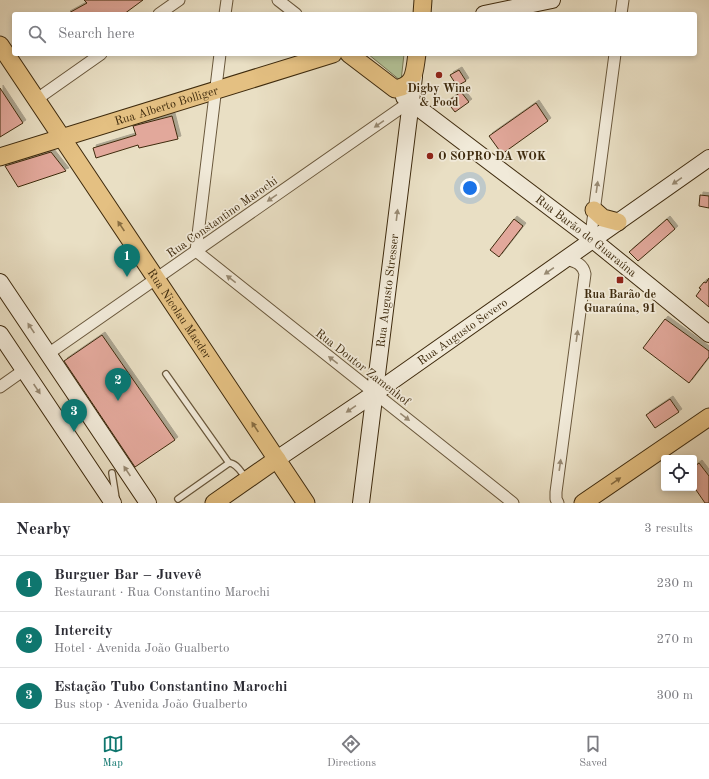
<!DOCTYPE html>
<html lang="en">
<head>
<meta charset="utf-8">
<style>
	:root { --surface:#fff; --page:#f2f2f3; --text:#2b2b33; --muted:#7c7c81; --line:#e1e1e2; --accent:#0f766e }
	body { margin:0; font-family:"Old Standard TT",serif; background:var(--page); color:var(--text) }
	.controls { position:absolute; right:12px; bottom:12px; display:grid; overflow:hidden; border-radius:4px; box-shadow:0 2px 6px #0003 }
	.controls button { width:36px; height:36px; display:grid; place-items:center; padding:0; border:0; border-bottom:1px solid var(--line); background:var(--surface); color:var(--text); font:20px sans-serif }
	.you { position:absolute; left:470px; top:188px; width:14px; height:14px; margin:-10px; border:3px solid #fff; border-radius:50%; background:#1a73e8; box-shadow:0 0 0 6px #1a73e833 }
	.badge { display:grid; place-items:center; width:26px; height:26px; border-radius:50%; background:var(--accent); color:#fff; font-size:13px; font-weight:700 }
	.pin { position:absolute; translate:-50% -33px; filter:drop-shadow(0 1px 2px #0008) }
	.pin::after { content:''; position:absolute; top:21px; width:14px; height:12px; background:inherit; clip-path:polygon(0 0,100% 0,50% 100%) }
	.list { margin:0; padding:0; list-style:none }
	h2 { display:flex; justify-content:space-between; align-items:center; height:52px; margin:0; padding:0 16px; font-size:17px }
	h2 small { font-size:13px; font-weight:400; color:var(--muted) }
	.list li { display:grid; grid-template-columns:26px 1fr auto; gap:12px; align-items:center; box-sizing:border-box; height:56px; padding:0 16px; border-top:1px solid var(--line) }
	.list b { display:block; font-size:15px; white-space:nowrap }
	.list p { margin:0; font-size:13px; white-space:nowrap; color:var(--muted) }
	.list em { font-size:13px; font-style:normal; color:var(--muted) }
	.icon { flex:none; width:22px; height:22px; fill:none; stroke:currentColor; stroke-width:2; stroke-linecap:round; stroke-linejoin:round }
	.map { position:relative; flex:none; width:709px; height:503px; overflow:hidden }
	.search { position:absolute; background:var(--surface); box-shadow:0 2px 6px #0003; left:12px; right:12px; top:12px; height:44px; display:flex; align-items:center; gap:10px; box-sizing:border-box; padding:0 14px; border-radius:4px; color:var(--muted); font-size:15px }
	.sheet { height:220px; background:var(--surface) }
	nav { display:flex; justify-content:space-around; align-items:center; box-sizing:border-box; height:56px; border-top:1px solid var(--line); background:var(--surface); font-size:11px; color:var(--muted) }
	nav a { display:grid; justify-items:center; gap:2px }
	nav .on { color:var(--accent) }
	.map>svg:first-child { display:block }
</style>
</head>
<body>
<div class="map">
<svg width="709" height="503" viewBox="0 0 709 503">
	<defs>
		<filter id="shadow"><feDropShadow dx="3" dy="-3" stdDeviation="0" flood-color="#0004"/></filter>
	</defs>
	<rect width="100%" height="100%" fill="#e9dfc4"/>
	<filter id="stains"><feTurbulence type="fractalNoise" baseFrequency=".005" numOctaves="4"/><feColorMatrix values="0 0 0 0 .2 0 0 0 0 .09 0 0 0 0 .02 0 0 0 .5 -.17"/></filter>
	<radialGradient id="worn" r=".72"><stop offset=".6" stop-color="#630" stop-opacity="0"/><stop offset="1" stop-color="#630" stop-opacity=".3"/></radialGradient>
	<polygon fill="#b3c297" stroke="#787652" points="368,54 404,54 401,81"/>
	<g fill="#e2a89b" stroke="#3e2a0d" filter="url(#shadow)">
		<polygon points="84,0 143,0 124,14 67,14 87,3"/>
		<polygon points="459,70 466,81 457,86 450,75"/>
		<polygon points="0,88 23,123 0,137"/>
		<polygon points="461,92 469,102 455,112 447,102"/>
		<polygon points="536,103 548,121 502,154 489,136"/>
		<polygon points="172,116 178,139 139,148 138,145 96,158 93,148 136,135 133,126"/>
		<polygon points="51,152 66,171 18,187 5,166"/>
		<polygon points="700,195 709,196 709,208 699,206"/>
		<polygon points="514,219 523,226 499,257 490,250"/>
		<polygon points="667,219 675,229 638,261 629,252"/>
		<polygon points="709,278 709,307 696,296 701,289 699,288 704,282 706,283"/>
		<polygon points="665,319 709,351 709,357 689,383 643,348"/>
		<polygon points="102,335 175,440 135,467 64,361"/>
		<polygon points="670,399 679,412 655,428 646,415"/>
		<polygon points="699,463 709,476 709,503 705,503 694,487 694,467"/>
	</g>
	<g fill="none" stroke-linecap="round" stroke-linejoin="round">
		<g stroke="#69573b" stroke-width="8">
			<g id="lane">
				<polyline points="166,374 229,463"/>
				<polyline points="112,473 116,498"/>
				<path d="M 178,499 L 229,463 C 237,463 241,473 246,478"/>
			</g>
		</g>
		<g stroke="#69573b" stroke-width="13">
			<g id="street">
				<polyline points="278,0 296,14"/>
				<polyline points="159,14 179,0"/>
				<polyline points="225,14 227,0"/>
				<polyline points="621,14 623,0"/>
				<polyline points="37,99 101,54"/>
				<polyline points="593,240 592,227 615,54"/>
				<polyline points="196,251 513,503"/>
				<polyline points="196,251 220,54"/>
				<polyline points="48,354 411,101"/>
				<polyline points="0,387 24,370"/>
				<path d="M 558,503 L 556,499 L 556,492 L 585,274 C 583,264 576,262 567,259"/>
			</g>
		</g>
		<g stroke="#3e2a0d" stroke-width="18">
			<g id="secondary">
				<polyline points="484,14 552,0"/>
				<path id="s1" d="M 404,97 L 593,240 L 709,334"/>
				<polyline points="0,282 148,503"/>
				<polyline points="0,334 113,503"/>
				<path id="s2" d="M 277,459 L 375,393 L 709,158"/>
				<path id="s3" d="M 361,503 L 414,77"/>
			</g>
		</g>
		<g stroke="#3e2a0d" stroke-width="19">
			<g id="primary">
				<polyline points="422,14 423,0"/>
				<path id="s4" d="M 0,45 L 306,503"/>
				<path d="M 349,54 L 395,89 C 416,85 414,72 417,54"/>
				<path id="s5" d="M 0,157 L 333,54"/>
				<polyline points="594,210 603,218 618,222"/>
				<polyline points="214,503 277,459"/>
				<polyline points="583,503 709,417"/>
			</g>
		</g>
		<use href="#lane" stroke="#f1ead9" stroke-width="5.5"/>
		<use href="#street" stroke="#f1ead9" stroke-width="11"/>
		<use href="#secondary" stroke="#f1ead9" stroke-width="16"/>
		<use href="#primary" stroke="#e4c082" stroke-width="17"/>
	</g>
	<defs><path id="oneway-solid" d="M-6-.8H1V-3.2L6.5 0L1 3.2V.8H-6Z"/></defs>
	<g fill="#988a73">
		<use href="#oneway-solid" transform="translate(379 124) rotate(145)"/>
		<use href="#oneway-solid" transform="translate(677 181) rotate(145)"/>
		<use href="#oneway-solid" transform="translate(597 187) rotate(-82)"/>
		<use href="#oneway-solid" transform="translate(272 198) rotate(145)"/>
		<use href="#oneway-solid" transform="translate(397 215) rotate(-83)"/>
		<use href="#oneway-solid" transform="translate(549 271) rotate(145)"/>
		<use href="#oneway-solid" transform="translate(231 279) rotate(-142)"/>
		<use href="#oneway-solid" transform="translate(31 328) rotate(-124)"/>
		<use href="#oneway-solid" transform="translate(577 336) rotate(-82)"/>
		<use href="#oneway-solid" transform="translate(333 360) rotate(-142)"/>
		<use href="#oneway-solid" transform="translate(37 389) rotate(56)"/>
		<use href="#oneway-solid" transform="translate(351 409) rotate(146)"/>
		<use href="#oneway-solid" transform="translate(405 417) rotate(38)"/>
		<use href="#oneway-solid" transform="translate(560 465) rotate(-82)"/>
		<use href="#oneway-solid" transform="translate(127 471) rotate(-124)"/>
	</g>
	<g fill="#896e42">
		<use href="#oneway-solid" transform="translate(121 226) rotate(-124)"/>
		<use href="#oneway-solid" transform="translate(255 427) rotate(-124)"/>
		<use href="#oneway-solid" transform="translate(616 481) rotate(-35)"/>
	</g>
	<g fill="#8f2418" stroke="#f1ead9" stroke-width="1.5">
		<circle cx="439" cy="75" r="4"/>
		<circle cx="430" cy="156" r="4"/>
		<rect x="616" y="276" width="8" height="8" rx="2"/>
	</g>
	<g text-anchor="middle" stroke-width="3.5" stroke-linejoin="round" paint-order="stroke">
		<g font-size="12" font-weight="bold" fill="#3e2a0d" stroke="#f1ead9">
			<text x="439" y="92">Digby Wine<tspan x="439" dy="14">&amp; Food</tspan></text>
			<text x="438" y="160" text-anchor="start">O SOPRO DA WOK</text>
			<text x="620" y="298">Rua Barão de<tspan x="620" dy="14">Guaraúna, 91</tspan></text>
		</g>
		<g font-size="12" fill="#3e2a0d" stroke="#f1ead9">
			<text dy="4" stroke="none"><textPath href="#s5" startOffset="174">Rua Alberto Bolliger</textPath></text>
			<text transform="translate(222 217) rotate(-35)" y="4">Rua Constantino Marochi</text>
			<text dy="4" stroke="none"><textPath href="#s1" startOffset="229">Rua Barão de Guaraúna</textPath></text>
			<text dy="4" stroke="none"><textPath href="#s3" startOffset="214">Rua Augusto Stresser</textPath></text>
			<text dy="4" stroke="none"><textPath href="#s4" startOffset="323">Rua Nicolau Maeder</textPath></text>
			<text dy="4" stroke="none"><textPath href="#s2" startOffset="225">Rua Augusto Severo</textPath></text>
			<text transform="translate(363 367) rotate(38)" y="4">Rua Doutor Zamenhof</text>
		</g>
	</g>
	<rect width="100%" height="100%" filter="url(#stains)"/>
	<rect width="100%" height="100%" fill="url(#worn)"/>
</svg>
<div class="controls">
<button><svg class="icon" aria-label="locate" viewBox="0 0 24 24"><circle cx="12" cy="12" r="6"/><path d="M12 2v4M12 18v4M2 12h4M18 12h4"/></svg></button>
</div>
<div class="you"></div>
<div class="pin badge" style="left:127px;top:277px">1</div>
<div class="pin badge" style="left:118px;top:401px">2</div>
<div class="pin badge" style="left:74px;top:432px">3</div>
<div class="search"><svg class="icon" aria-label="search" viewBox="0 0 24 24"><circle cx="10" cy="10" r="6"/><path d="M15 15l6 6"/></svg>Search here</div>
</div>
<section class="sheet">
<h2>Nearby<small>3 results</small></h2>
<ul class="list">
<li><span class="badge">1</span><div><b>Burguer Bar – Juvevê</b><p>Restaurant · Rua Constantino Marochi</p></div><em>230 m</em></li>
<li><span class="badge">2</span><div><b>Intercity</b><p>Hotel · Avenida João Gualberto</p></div><em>270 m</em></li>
<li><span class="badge">3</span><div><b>Estação Tubo Constantino Marochi</b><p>Bus stop · Avenida João Gualberto</p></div><em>300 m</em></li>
</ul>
</section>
<nav>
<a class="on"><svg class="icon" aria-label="map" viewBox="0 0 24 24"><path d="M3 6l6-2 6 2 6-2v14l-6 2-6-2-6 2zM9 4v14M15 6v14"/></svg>Map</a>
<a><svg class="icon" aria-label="directions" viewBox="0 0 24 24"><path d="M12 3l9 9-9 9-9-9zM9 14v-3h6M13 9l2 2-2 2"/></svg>Directions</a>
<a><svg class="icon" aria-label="saved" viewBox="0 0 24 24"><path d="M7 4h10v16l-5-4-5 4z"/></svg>Saved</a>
</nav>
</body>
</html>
